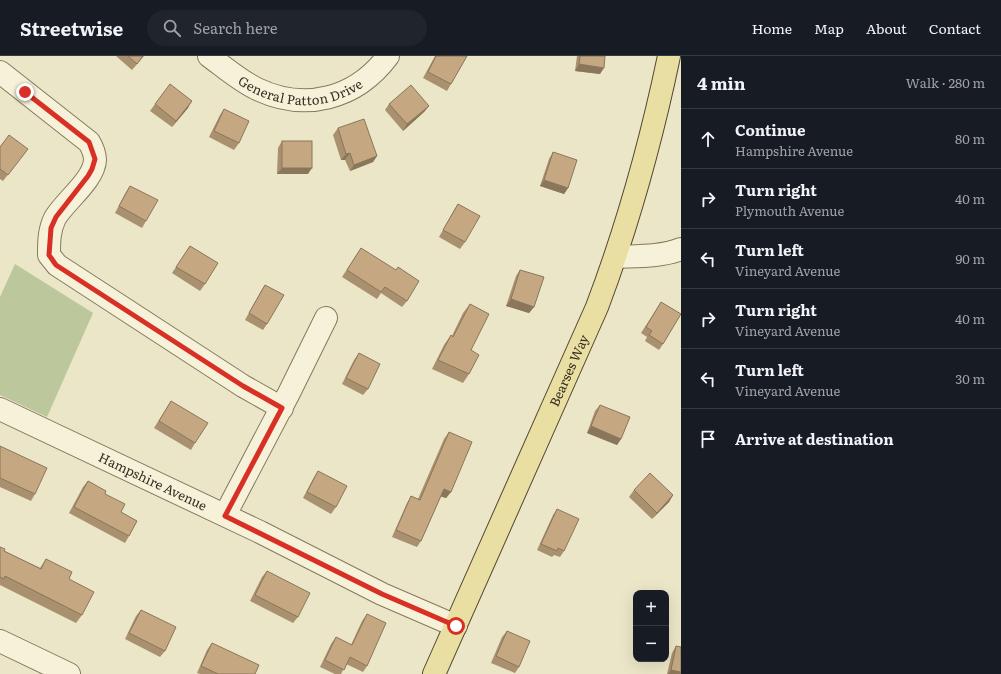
<!DOCTYPE html>
<html lang="en">
<head>
<meta charset="utf-8">
<style>
	:root { --surface:#171b24; --page:#20242c; --text:#f1f3f6; --muted:#9ea1a6; --line:#363941 }
	body { margin:0; font-family:Literata,serif; background:var(--page); color:var(--text) }
	.controls { position:absolute; right:12px; bottom:12px; display:grid; overflow:hidden; border-radius:8px; box-shadow:0 4px 16px #0002 }
	.controls button { width:36px; height:36px; display:grid; place-items:center; padding:0; border:0; border-bottom:1px solid var(--line); background:var(--surface); color:var(--text); font:20px sans-serif }
	.stop { position:absolute; width:12px; height:12px; margin:-9px; border:3px solid #d93025; border-radius:50%; background:#fff }
	.stop.end { background:#d93025; border-color:#fff; box-shadow:0 1px 4px #0008 }
	.list { margin:0; padding:0; list-style:none }
	h2 { display:flex; justify-content:space-between; align-items:center; height:52px; margin:0; padding:0 16px; font-size:17px }
	h2 small { font-size:13px; font-weight:400; color:var(--muted) }
	.list li { display:grid; grid-template-columns:26px 1fr auto; gap:12px; align-items:center; box-sizing:border-box; height:60px; padding:0 16px; border-top:1px solid var(--line) }
	.list b { display:block; font-size:15px; white-space:nowrap }
	.list p { margin:0; font-size:13px; white-space:nowrap; color:var(--muted) }
	.list em { font-size:13px; font-style:normal; color:var(--muted) }
	.icon { flex:none; width:22px; height:22px; fill:none; stroke:currentColor; stroke-width:2; stroke-linecap:round; stroke-linejoin:round }
	.map { position:relative; flex:none; width:681px; height:618px; overflow:hidden }
	header { display:flex; align-items:center; gap:24px; box-sizing:border-box; height:56px; padding:0 20px; background:var(--surface); border-bottom:1px solid var(--line) }
	header strong { font-size:19px }
	nav { display:flex; gap:22px; margin-inline-start:auto; font-size:14px }
	.search { width:280px; height:36px; background:var(--page); display:flex; align-items:center; gap:10px; box-sizing:border-box; padding:0 14px; border-radius:22px; color:var(--muted); font-size:15px }
	main { display:flex }
	aside { flex:1; background:var(--surface) }
	.map>svg:first-child { display:block }
</style>
</head>
<body>
<header>
<strong>Streetwise</strong>
<div class="search"><svg class="icon" aria-label="search" viewBox="0 0 24 24"><circle cx="10" cy="10" r="6"/><path d="M15 15l6 6"/></svg>Search here</div>
<nav><a>Home</a><a>Map</a><a>About</a><a>Contact</a></nav>
</header>
<main>
<div class="map">
<svg width="681" height="618" viewBox="0 0 681 618">
	<rect width="100%" height="100%" fill="#ebe6c7"/>
	<polygon fill="#bcc89c" points="15,208 93,257 47,361 0,339 0,241"/>
	<g fill="none" stroke-linecap="round" stroke-linejoin="round">
		<g stroke="#85795e" stroke-width="24">
			<g id="minor">
				<path id="s1" d="M 209,0 C 224,11 240,25 257,33 C 305,56 356,43 388,0"/>
				<path d="M 0,16 L 89,86 C 92,91 95,97 95,104 C 94,124 65,145 55,162 C 49,174 49,186 49,199 L 57,209 L 243,330 L 282,352"/>
				<path d="M 616,201 C 637,200 661,201 681,193"/>
				<path id="s2" d="M 0,353 L 260,476 L 382,538 L 456,570"/>
				<polyline points="225,459 289,337 326,262"/>
				<polyline points="0,585 69,618"/>
			</g>
		</g>
		<g stroke="#534732" stroke-width="24">
			<g id="major">
				<path id="s3" d="M 434,618 L 597,251 C 628,169 651,86 669,0"/>
			</g>
		</g>
		<use href="#minor" stroke="#f6f2da" stroke-width="22"/>
		<use href="#major" stroke="#eadfa3" stroke-width="22"/>
	</g>
	<g fill="#a9906f">
		<polygon points="116,0 144,0 132,14"/>
		<polygon points="435,0 467,0 447,35 423,22"/>
		<polygon points="577,0 605,0 600,18 575,15"/>
		<polygon points="155,48 188,52 172,71 150,55"/>
		<polygon points="389,48 429,50 424,56 403,75 385,54"/>
		<polygon points="224,53 239,87 234,94 209,81 220,59"/>
		<polygon points="338,72 377,100 373,106 350,115 345,104 341,104 333,79"/>
		<polygon points="282,85 308,118 277,118 278,92"/>
		<polygon points="0,91 23,99 3,125 0,123"/>
		<polygon points="553,96 568,132 564,138 540,130 549,103"/>
		<polygon points="130,130 146,165 142,172 115,157 126,136"/>
		<polygon points="458,148 465,186 460,193 439,181 454,154"/>
		<polygon points="190,190 205,228 200,235 172,217"/>
		<polygon points="361,192 407,245 402,251 381,237 377,243 342,221"/>
		<polygon points="520,214 534,251 529,257 506,250 516,220"/>
		<polygon points="265,229 267,268 263,274 245,264 261,235"/>
		<polygon points="661,246 663,288 659,294 645,285 647,281 641,277"/>
		<polygon points="470,248 471,294 469,318 463,327 432,313 444,289 451,279 452,280 463,257"/>
		<polygon points="359,297 368,333 363,339 342,328 354,304"/>
		<polygon points="171,345 195,387 191,394 154,372"/>
		<polygon points="600,349 621,383 617,389 587,377 595,355"/>
		<polygon points="449,376 451,436 446,442 441,440 421,485 417,491 392,481 407,447 411,440 418,443 444,383"/>
		<polygon points="0,390 35,438 31,445 0,431"/>
		<polygon points="318,415 336,451 331,458 303,442 314,421"/>
		<polygon points="88,425 105,438 121,456 129,480 125,487 69,457 83,431"/>
		<polygon points="634,434 673,439 669,446 652,463 629,441"/>
		<polygon points="557,453 564,495 560,501 554,499 552,501 537,494 553,459"/>
		<polygon points="0,491 4,495 40,512 46,503 69,523 82,559 76,567 0,529"/>
		<polygon points="267,515 298,561 293,567 250,545 262,521"/>
		<polygon points="141,554 165,595 160,601 125,583 136,560"/>
		<polygon points="367,558 367,610 363,616 346,608 341,618 335,618 320,611 331,588 336,581 351,589 362,565"/>
		<polygon points="507,575 519,611 515,617 491,607 502,581"/>
		<polygon points="212,587 255,618 200,618 197,617 207,594"/>
		<polygon points="676,590 681,618 667,618 672,597"/>
	</g>
	<g fill="#8a765a">
		<polygon points="579,8 604,12 600,18 575,15"/>
		<polygon points="192,45 188,52 172,71 176,65"/>
		<polygon points="429,50 424,56 403,75 407,68"/>
		<polygon points="350,97 345,104 341,104 346,98"/>
		<polygon points="377,100 373,106 350,115 354,109"/>
		<polygon points="282,112 312,112 308,118 277,118"/>
		<polygon points="544,124 568,132 564,138 540,130"/>
		<polygon points="511,243 534,251 529,257 506,250"/>
		<polygon points="591,370 621,383 617,389 587,377"/>
		<polygon points="444,433 451,436 446,442 439,440"/>
		<polygon points="673,439 669,446 652,463 657,457"/>
		<polygon points="671,614 681,616 681,618 668,618"/>
	</g>
	<g fill="#c5a881" stroke="#8a765a">
		<polygon points="128,0 143,0 137,8"/>
		<polygon points="436,0 467,0 451,28 428,16"/>
		<polygon points="580,0 605,0 604,12 579,8"/>
		<polygon points="170,28 192,45 176,65 155,48"/>
		<polygon points="411,29 429,50 407,68 389,48"/>
		<polygon points="224,53 249,65 239,87 214,75"/>
		<polygon points="364,63 377,100 354,109 350,97 346,98 338,72"/>
		<polygon points="9,79 28,93 8,119 0,113 0,91"/>
		<rect x="282" y="85" width="30" height="27"/>
		<polygon points="553,96 577,104 568,132 544,124"/>
		<polygon points="130,130 158,144 146,165 119,150"/>
		<polygon points="458,148 480,160 465,186 443,174"/>
		<polygon points="190,190 218,207 205,228 176,211"/>
		<polygon points="361,192 396,214 398,211 419,225 407,245 385,231 381,236 347,214"/>
		<polygon points="520,214 544,221 534,251 511,243"/>
		<polygon points="265,229 284,239 267,268 249,257"/>
		<polygon points="661,246 681,258 663,288 649,279 652,275 646,271"/>
		<polygon points="470,248 489,258 471,294 479,299 469,318 438,304 451,279 453,281"/>
		<polygon points="359,297 380,308 368,333 346,322"/>
		<polygon points="171,345 208,367 195,387 159,365"/>
		<polygon points="600,349 630,361 621,383 591,370"/>
		<polygon points="449,376 472,386 451,436 444,433 421,485 396,474 411,440 420,444"/>
		<polygon points="0,390 47,412 35,438 0,422"/>
		<polygon points="318,415 347,430 336,451 307,436"/>
		<polygon points="650,417 673,439 657,457 634,434"/>
		<polygon points="88,425 106,435 105,438 125,448 121,456 137,465 129,480 74,451"/>
		<polygon points="557,453 579,463 564,495 558,492 557,495 541,488"/>
		<polygon points="0,491 5,493 4,495 41,513 46,503 72,516 69,523 94,536 82,559 5,520 4,523 0,521"/>
		<polygon points="267,515 310,537 298,561 255,539"/>
		<polygon points="141,554 176,571 165,595 129,577"/>
		<polygon points="367,558 386,567 367,610 350,601 344,614 325,604 336,581 352,589"/>
		<polygon points="507,575 530,585 519,611 496,600"/>
		<polygon points="212,587 259,609 255,618 218,618 201,610"/>
		<polygon points="676,590 681,591 681,616 671,614"/>
	</g>
	<g fill="none" stroke-linecap="round" stroke-linejoin="round">
		<polyline stroke="#d93025" stroke-width="5" points="25,36 89,86 95,103 92,113 88,120 56,161 51,172 49,199 56,209 243,330 282,352 225,460 382,538 456,570"/>
	</g>
	<g text-anchor="middle" stroke-width="3.5" stroke-linejoin="round" paint-order="stroke">
		<g font-size="13" fill="#372f21" stroke="#f3efd6">
			<text dy="5" stroke="none"><textPath href="#s1" startOffset="103">General Patton Drive</textPath></text>
			<text dy="5" stroke="none"><textPath href="#s3" startOffset="332">Bearses Way</textPath></text>
			<text dy="5" stroke="none"><textPath href="#s2" startOffset="169">Hampshire Avenue</textPath></text>
		</g>
	</g>
</svg>
<div class="controls">
<button>+</button>
<button>−</button>
</div>
<div class="stop" style="left:456px;top:570px"></div>
<div class="stop end" style="left:25px;top:36px"></div>
</div>
<aside>
<h2>4 min<small>Walk · 280 m</small></h2>
<ul class="list">
<li><svg class="icon" aria-label="ahead" viewBox="0 0 24 24"><path d="M12 20V5M6 11l6-6 6 6"/></svg><div><b>Continue</b><p>Hampshire Avenue</p></div><em>80 m</em></li>
<li><svg class="icon" aria-label="right" viewBox="0 0 24 24"><path d="M7 20v-9h11M14 6l5 5-5 5"/></svg><div><b>Turn right</b><p>Plymouth Avenue</p></div><em>40 m</em></li>
<li><svg class="icon" aria-label="left" viewBox="0 0 24 24"><path d="M17 20v-9H6M10 6l-5 5 5 5"/></svg><div><b>Turn left</b><p>Vineyard Avenue</p></div><em>90 m</em></li>
<li><svg class="icon" aria-label="right" viewBox="0 0 24 24"><path d="M7 20v-9h11M14 6l5 5-5 5"/></svg><div><b>Turn right</b><p>Vineyard Avenue</p></div><em>40 m</em></li>
<li><svg class="icon" aria-label="left" viewBox="0 0 24 24"><path d="M17 20v-9H6M10 6l-5 5 5 5"/></svg><div><b>Turn left</b><p>Vineyard Avenue</p></div><em>30 m</em></li>
<li><svg class="icon" aria-label="arrive" viewBox="0 0 24 24"><path d="M6 21V4h12l-3 4 3 4H6"/></svg><div><b>Arrive at destination</b></div></li>
</ul>
</aside>
</main>
</body>
</html>
